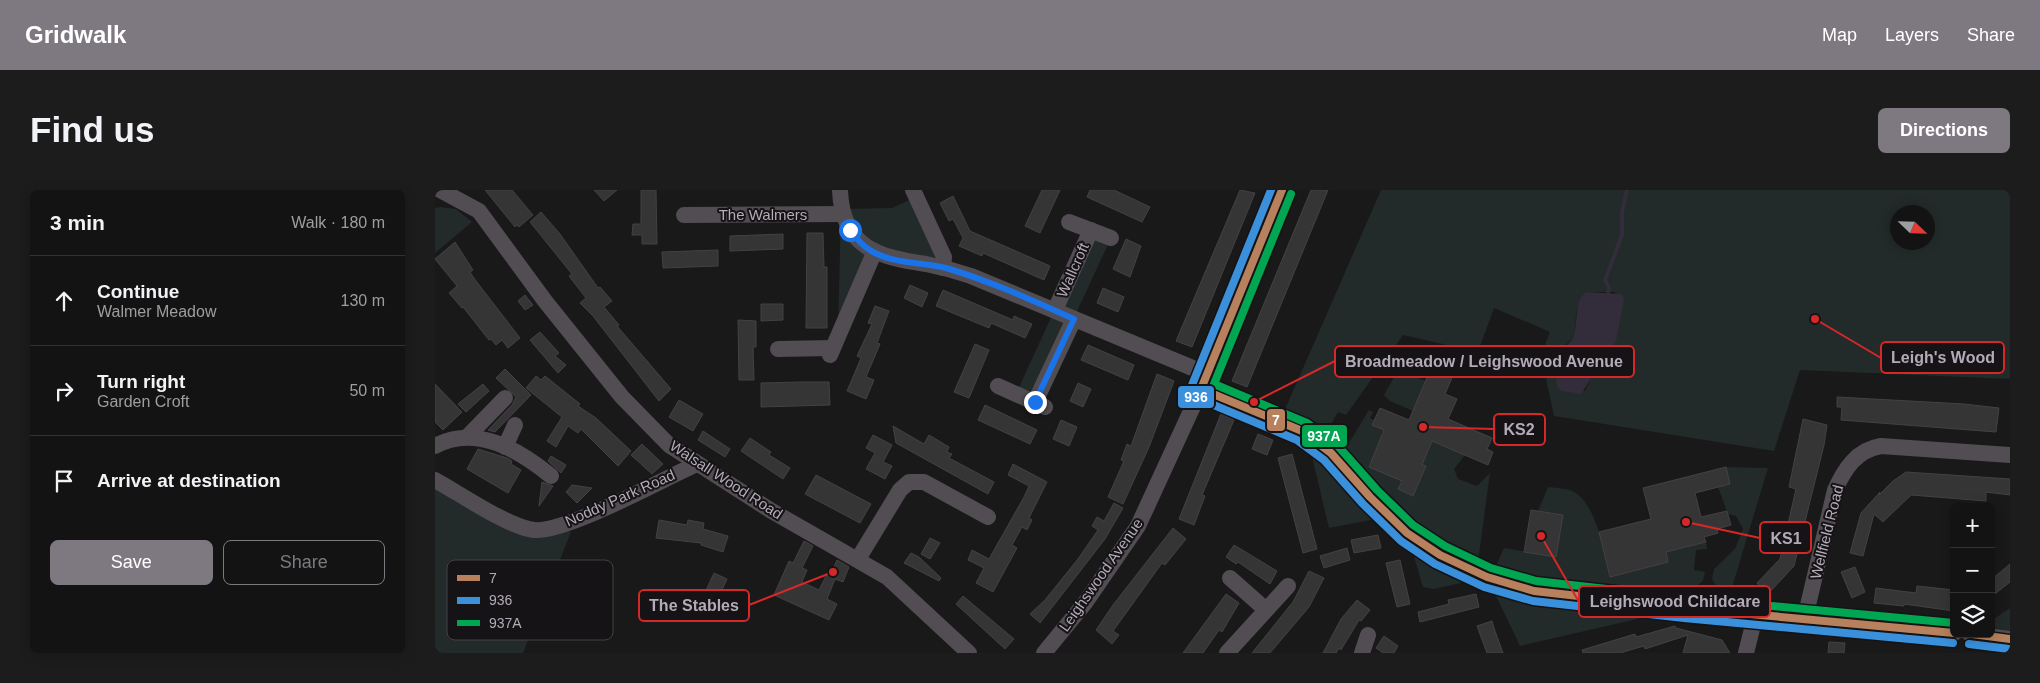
<!DOCTYPE html>
<html lang="en">
<head>
<meta charset="utf-8">
<style>
	:root { --surface:#131313; --page:#1c1c1c; --text:#f1f3f6; --muted:#9d9ea0; --line:#323233; --accent:#7e7881 }
	body { margin:0; font-family:Arial,sans-serif; background:var(--page); color:var(--text) }
	.controls { position:absolute; right:15px; bottom:15px; display:grid; overflow:hidden; border-radius:8px; box-shadow:0 2px 12px #0003 }
	.controls button { width:45px; height:45px; display:grid; place-items:center; padding:0; border:0; border-bottom:1px solid var(--line); background:var(--surface); color:var(--text); font:25px sans-serif }
	.compass { position:absolute; left:1455px; top:15px; width:45px; height:45px; border-radius:50%; background:var(--surface); box-shadow:0 2px 12px #0003; rotate:113deg }
	.stop { position:absolute; width:15px; height:15px; margin:-11px; border:4px solid #1a73e8; border-radius:50%; background:#fff }
	.stop.end { background:#1a73e8; border-color:#fff; box-shadow:0 1px 5px #0008 }
	.list { margin:0; padding:0; list-style:none }
	h2 { display:flex; justify-content:space-between; align-items:center; height:65px; margin:0; padding:0 20px; font-size:21px }
	h2 small { font-size:16px; font-weight:400; color:var(--muted) }
	.list li { display:grid; grid-template-columns:32px 1fr auto; gap:15px; align-items:center; box-sizing:border-box; height:90px; padding:0 20px; border-top:1px solid var(--line) }
	.list b { display:block; font-size:19px; white-space:nowrap }
	.list p { margin:0; font-size:16px; white-space:nowrap; color:var(--muted) }
	.list em { font-size:16px; font-style:normal; color:var(--muted) }
	.actions { display:flex; gap:10px; padding:15px 20px }
	.actions a { flex:1; padding:11px 0; border:1px solid var(--accent); border-radius:8px; text-align:center; font-size:18px; color:var(--accent) }
	.actions .main { background:var(--accent); color:#fff }
	.icon { flex:none; width:28px; height:28px; fill:none; stroke:currentColor; stroke-width:2; stroke-linecap:round; stroke-linejoin:round }
	.map { position:relative; flex:none; width:1575px; height:463px; overflow:hidden; border-radius:8px }
	header { display:flex; align-items:center; gap:30px; box-sizing:border-box; height:70px; padding:0 25px; background:var(--accent); color:#fff }
	header strong { font-size:24px }
	nav { display:flex; gap:28px; margin-inline-start:auto; font-size:18px }
	.intro { display:flex; align-items:center; justify-content:space-between; box-sizing:border-box; height:120px; padding:0 30px }
	h1 { margin:0; font-size:35px }
	.button { padding:12px 22px; border-radius:8px; background:var(--accent); color:#fff; font-size:18px; font-weight:700 }
	main { display:flex; gap:30px; padding:0 30px }
	aside { flex:1; background:var(--surface); border-radius:8px; box-shadow:0 2px 12px #0003 }
	.map>svg:first-child { display:block }
</style>
</head>
<body>
<header>
<strong>Gridwalk</strong>
<nav><a>Map</a><a>Layers</a><a>Share</a></nav>
</header>
<div class="intro"><h1>Find us</h1><a class="button">Directions</a></div>
<main>
<aside>
<h2>3 min<small>Walk · 180 m</small></h2>
<ul class="list">
<li><svg class="icon" aria-label="ahead" viewBox="0 0 24 24"><path d="M12 20V5M6 11l6-6 6 6"/></svg><div><b>Continue</b><p>Walmer Meadow</p></div><em>130 m</em></li>
<li><svg class="icon" aria-label="right" viewBox="0 0 24 24"><path d="M7 20v-9h11M14 6l5 5-5 5"/></svg><div><b>Turn right</b><p>Garden Croft</p></div><em>50 m</em></li>
<li><svg class="icon" aria-label="arrive" viewBox="0 0 24 24"><path d="M6 21V4h12l-3 4 3 4H6"/></svg><div><b>Arrive at destination</b></div></li>
</ul>
<div class="actions"><a class="main">Save</a><a>Share</a></div>
</aside>
<div class="map">
<svg width="1575" height="463" viewBox="0 0 1575 463">
	<rect width="100%" height="100%" fill="#191919"/>
	<g fill="#232a2a" fill-rule="evenodd">
		<path d="M 946,0 L 1575,0 L 1575,189 L 1365,180 L 1339,261 L 1119,226 L 1106,165 L 1115,142 L 1059,118 L 1043,162 L 968,145 L 911,225 L 903,222 L 888,249 L 848,224 ZM 1462,22 L 1492,22 L 1492,52 L 1462,52 ZM 1151,102 L 1180,102 L 1181,151 L 1163,175 L 1150,201 L 1119,184 L 1126,158 C 1147,145 1137,135 1143,116 C 1145,111 1149,106 1151,102 Z"/>
		<polygon points="481,7 508,78 439,63 403,144 406,19 457,18"/>
		<polygon points="6,17 21,19 37,32 0,63 0,18"/>
		<polygon points="656,40 676,48 600,212 581,204"/>
		<polygon points="967,173 984,179 980,187 991,191 978,221 955,211 949,205"/>
		<polygon points="934,220 938,222 935,228 939,230 937,235 949,240 946,245 968,254 967,291 963,299 978,306 991,277 987,275 997,251 1030,265 1019,279 1023,289 1042,296 1055,283 1042,379 975,340 906,266"/>
		<polygon points="873,250 951,327 894,338"/>
		<polygon points="1291,277 1333,278 1292,414 1277,389 1279,379 1300,359 1308,339 1301,326 1293,324 1283,297"/>
		<polygon points="0,290 77,332 118,337 136,342 88,463 0,463"/>
		<path d="M 1113,297 C 1121,298 1133,298 1139,302 C 1162,315 1169,363 1175,387 L 1233,372 L 1230,359 L 1242,360 L 1271,352 L 1272,359 L 1261,360 L 1259,380 L 1270,382 L 1268,391 L 1242,411 L 1100,396 L 1057,385 L 1069,358 L 1121,367 L 1128,325 L 1103,321 Z"/>
		<polygon points="972,343 1046,384 1250,418 1085,456 1052,387 999,399 988,397"/>
		<polygon points="1575,418 1575,446 1556,444 1556,431"/>
	</g>
	<path fill="#322c3b" d="M 1151,102 L 1187,104 L 1189,110 L 1181,151 L 1146,204 L 1126,201 L 1122,197 L 1119,167 C 1124,160 1135,155 1138,147 C 1144,133 1138,112 1151,102 Z"/>
	<g fill="none" stroke-linecap="round" stroke-linejoin="round">
		<polyline stroke="#322c3b" stroke-width="4" points="1173,102 1174,98 1170,90 1187,45 1187,22 1192,0"/>
	</g>
	<g fill="#363536" stroke="#444145">
		<polygon points="50,0 77,0 98,25 84,37 82,35 80,37"/>
		<polygon points="159,0 182,0 169,11"/>
		<polygon points="206,0 221,0 222,54 207,54 207,45 197,45 198,34 206,34"/>
		<polygon points="607,0 625,0 605,43 590,36"/>
		<polygon points="655,0 679,0 715,17 707,32 652,7"/>
		<polygon points="805,0 820,3 757,157 741,151"/>
		<polygon points="876,0 893,0 812,197 797,191"/>
		<polygon points="518,6 535,41 615,76 609,90 548,63 547,66 524,56 528,48 518,29 514,31 505,13"/>
		<polygon points="106,22 125,44 163,98 165,97 177,111 169,117 184,135 182,136 236,199 224,211 158,126 145,113 151,108 134,86 137,84 95,32"/>
		<polygon points="372,43 388,43 389,77 392,77 392,138 371,138"/>
		<polygon points="348,44 348,59 295,61 295,46"/>
		<polygon points="691,49 706,56 695,87 678,79"/>
		<polygon points="20,52 38,80 35,82 41,91 85,148 73,158 67,150 61,155 56,149 54,150 28,117 27,118 14,103 22,96 0,69"/>
		<polygon points="283,60 283,76 228,78 227,62"/>
		<polygon points="475,95 493,103 487,117 469,108"/>
		<polygon points="668,98 689,107 683,122 662,113"/>
		<polygon points="508,100 578,130 579,126 597,134 590,148 556,133 554,138 501,116"/>
		<polygon points="90,105 98,115 90,120 83,111"/>
		<polygon points="326,114 348,114 348,130 326,131"/>
		<polygon points="440,116 454,121 442,153 445,154 431,187 439,190 431,209 412,201 426,168 422,166 437,134 433,133"/>
		<polygon points="303,130 321,131 321,157 318,157 319,190 304,190"/>
		<polygon points="105,142 124,163 120,166 131,175 123,183 95,150"/>
		<polygon points="540,154 554,160 534,208 519,202"/>
		<polygon points="653,155 699,175 693,190 646,170"/>
		<polygon points="1009,170 1022,176 1010,204 1022,209 1013,229 1057,248 1052,259 1058,262 1053,275 997,251 987,275 991,276 978,306 963,299 967,291 934,277 949,240 937,235 945,218 974,230 994,183 1002,186"/>
		<polygon points="70,179 96,205 60,242 53,240 77,215 81,207 61,188"/>
		<polygon points="722,184 739,191 714,257 688,314 673,307 689,271 686,270 692,254 696,256"/>
		<polygon points="101,186 106,190 110,186 145,214 143,216 161,228 196,261 183,276 146,239 143,243 133,236 121,257 112,251 127,227 91,198"/>
		<polygon points="366,192 394,192 395,215 326,217 326,193"/>
		<polygon points="643,193 656,199 648,217 635,211"/>
		<polygon points="0,194 27,222 8,240 0,232"/>
		<polygon points="48,194 54,201 31,222 23,214"/>
		<polygon points="1402,207 1529,214 1564,218 1561,242 1406,230 1407,217 1402,217"/>
		<polygon points="244,210 268,224 258,241 234,227"/>
		<polygon points="550,215 602,240 595,254 543,230"/>
		<polygon points="786,224 799,230 767,305 770,306 759,335 744,329"/>
		<polygon points="1368,229 1392,235 1389,255 1359,376 1333,404 1322,393 1345,369 1361,299 1354,297"/>
		<polygon points="626,230 642,237 634,256 618,249"/>
		<polygon points="458,236 489,254 494,245 514,257 512,262 517,264 514,268 559,292 553,304 461,253"/>
		<polygon points="268,241 295,259 290,267 263,250"/>
		<polygon points="823,244 838,250 832,265 817,259"/>
		<polygon points="438,245 457,255 448,272 457,276 450,289 431,279 440,263 431,258"/>
		<polygon points="315,248 336,262 334,265 355,278 348,289 306,261"/>
		<polygon points="207,254 228,274 217,284 196,265"/>
		<polygon points="43,259 72,268 77,271 76,274 86,280 73,303 32,279"/>
		<polygon points="857,264 882,359 868,363 843,268"/>
		<polygon points="116,266 131,275 126,283 113,271"/>
		<polygon points="578,274 612,292 594,328 597,330 592,340 587,337 577,355 582,358 558,402 541,393 549,378 533,370 537,360 554,369 589,307 594,296 573,285"/>
		<polygon points="1291,277 1295,294 1260,303 1266,327 1292,321 1296,335 1282,339 1283,343 1269,347 1271,352 1231,362 1233,372 1175,387 1164,342 1216,329 1208,298"/>
		<polygon points="1471,282 1575,289 1575,305 1551,302 1551,311 1476,305 1448,332 1439,324 1428,366 1415,363 1426,323 1445,302 1444,305 1458,291"/>
		<polygon points="381,285 436,314 425,333 370,304"/>
		<polygon points="107,292 118,296 104,316"/>
		<polygon points="137,295 157,298 142,313 131,302"/>
		<polygon points="679,313 688,318 670,349 605,433 595,424 610,410 643,369 663,340 657,336 662,327 669,331"/>
		<polygon points="1096,320 1128,325 1121,367 1089,362"/>
		<polygon points="224,330 252,335 253,330 269,333 268,339 293,346 288,362 266,355 266,353 221,348"/>
		<polygon points="738,338 751,349 730,375 727,373 678,441 684,445 677,454 661,440 678,415"/>
		<polygon points="943,345 946,358 919,363 916,350"/>
		<polygon points="495,348 505,353 495,369 486,364"/>
		<polygon points="369,351 378,356 367,378 372,380 367,392 384,400 394,380 397,381 402,370 414,377 408,392 400,389 392,409 402,414 394,430 339,405 354,371 358,373"/>
		<polygon points="799,355 842,381 835,394 803,372 801,374 791,367"/>
		<polygon points="912,358 915,370 889,378 885,366"/>
		<polygon points="476,363 484,367 506,388 504,391 469,373"/>
		<polygon points="965,370 975,414 962,417 951,373"/>
		<polygon points="1575,374 1575,392 1556,407 1556,390"/>
		<polygon points="1420,377 1430,402 1417,408 1406,382"/>
		<polygon points="874,381 889,388 874,417 835,463 817,463 858,412"/>
		<polygon points="279,383 292,389 281,413 268,407"/>
		<polygon points="1482,396 1519,400 1519,421 1469,414 1469,416 1439,413 1441,398 1481,403"/>
		<polygon points="791,404 804,413 787,442 784,440 768,463 748,463"/>
		<polygon points="1041,404 1044,417 985,432 983,422 1014,414 1013,410"/>
		<polygon points="528,406 579,449 570,459 521,414"/>
		<polygon points="922,410 935,420 926,431 924,430 906,460 904,458 901,463 888,463 906,429"/>
		<polygon points="293,416 304,421 300,432 288,427"/>
		<polygon points="1057,431 1060,441 1068,463 1052,463 1042,436"/>
		<polygon points="1240,436 1241,438 1287,450 1295,463 1248,463 1253,445 1210,459 1209,456 1185,463 1148,463 1147,460 1200,444 1201,447"/>
		<polygon points="949,446 963,456 959,463 948,463 941,458"/>
		<polygon points="1394,452 1410,453 1409,463 1393,463"/>
	</g>
	<g fill="none" stroke-linecap="round" stroke-linejoin="round">
		<g stroke="#514d52" stroke-width="16">
			<polyline points="5,0 44,21 110,111 187,207 234,255 335,320 452,387 534,463"/>
			<path d="M 405,0 C 407,57 442,67 491,74 C 506,77 521,81 536,86 L 772,184"/>
			<polyline points="478,0 509,67 508,78"/>
			<polyline points="249,25 408,24"/>
			<polyline points="634,32 676,48"/>
			<polyline points="620,120 656,40"/>
			<polyline points="343,159 397,158"/>
			<polyline points="395,165 439,63"/>
			<polyline points="563,196 610,217"/>
			<polyline points="766,199 867,241 896,263 935,307 972,343 1005,365 1052,387 1099,401 1250,418 1519,443"/>
			<polyline points="600,212 639,129"/>
			<polyline points="32,247 70,208"/>
			<path d="M 0,256 C 41,234 84,260 116,286"/>
			<polyline points="70,257 80,235"/>
			<path d="M 0,290 C 24,303 73,337 99,340 C 131,343 228,289 262,274"/>
			<polyline points="423,369 465,300 474,292 489,292 553,327"/>
			<polyline points="795,388 830,419"/>
			<path d="M 1370,428 L 1400,300 C 1409,280 1421,260 1446,256 L 1575,265"/>
			<polyline points="1535,444 1575,449"/>
			<polyline points="609,463 650,413 703,336 766,199 847,0"/>
			<polyline points="792,463 853,396"/>
			<polyline points="927,463 933,445"/>
			<polyline points="1311,463 1321,423"/>
		</g>
		<g stroke="#151315" stroke-width="11">
			<g id="bus-1">
				<polyline points="847,0 766,199 867,241 896,263 935,307 972,343 1005,365 1052,387 1099,401 1250,418 1519,443"/>
				<polyline points="1537,444 1575,449"/>
			</g>
		</g>
		<g stroke="#151315" stroke-width="11">
			<g id="bus-2">
				<polyline points="836,0 757,195 757,203 762,208 862,250 889,270 928,314 966,351 1000,374 1049,397 1098,411 1249,428 1518,453"/>
				<polyline points="1534,454 1574,459"/>
			</g>
		</g>
		<g stroke="#151315" stroke-width="11">
			<polyline id="bus-3" points="856,4 779,194 872,233 903,256 942,300 978,335 1010,356 1056,378 1101,391 1251,408 1519,433"/>
		</g>
		<use href="#bus-1" stroke="#b6815c" stroke-width="8"/>
		<use href="#bus-2" stroke="#3a90db" stroke-width="8"/>
		<use href="#bus-3" stroke="#00a651" stroke-width="8"/>
	</g>
	<g fill="none" stroke-linecap="round" stroke-linejoin="round">
		<path stroke="#1a73e8" stroke-width="6" d="M 415,40 C 422,49 429,58 440,63 C 462,74 487,72 511,78 C 555,91 597,110 639,129 L 600,212"/>
	</g>
	<g text-anchor="middle" stroke-width="4" stroke-linejoin="round" paint-order="stroke">
		<g font-size="15" fill="#b4abb9" stroke="#151315">
			<text x="328" y="30">The Walmers</text>
			<text transform="translate(638 80) rotate(-66)" y="5">Wallcroft</text>
			<text transform="translate(291 290) rotate(33)" y="5">Walsall Wood Road</text>
			<text transform="translate(185 308) rotate(-24)" y="5">Noddy Park Road</text>
			<text transform="translate(1392 342) rotate(-76)" y="5">Wellfield Road</text>
			<text transform="translate(666 385) rotate(-55)" y="5">Leighswood Avenue</text>
		</g>
	</g>
	<rect x="12" y="370" width="166" height="80" rx="8" fill="#151315" stroke="#454146" stroke-width="1"/>
	<rect x="22" y="385" width="23" height="6" fill="#b6815c"/>
	<rect x="22" y="407" width="23" height="7" fill="#3a90db"/>
	<rect x="22" y="430" width="23" height="6" fill="#00a651"/>
	<g font-size="14" fill="#b4abb9">
		<text x="54" y="393">7</text>
		<text x="54" y="415">936</text>
		<text x="54" y="438">937A</text>
	</g>
	<path fill="none" stroke="#d62828" stroke-width="2" d="M1380 129L1446 168M819 212L900 171M988 237L1059 239M1251 332L1325 348M1106 346L1144 412M398 382L314 415"/>
	<g fill="#d62828" stroke="#151315" stroke-width="2">
		<circle cx="1380" cy="129" r="5"/>
		<circle cx="819" cy="212" r="5"/>
		<circle cx="988" cy="237" r="5"/>
		<circle cx="1251" cy="332" r="5"/>
		<circle cx="1106" cy="346" r="5"/>
		<circle cx="398" cy="382" r="5"/>
	</g>
	<g fill="#151315" stroke="#d62828" stroke-width="2">
		<rect x="1446" y="152" width="123" height="31" rx="5"/>
		<rect x="900" y="156" width="299" height="31" rx="5"/>
		<rect x="1059" y="224" width="51" height="31" rx="5"/>
		<rect x="1325" y="332" width="51" height="31" rx="5"/>
		<rect x="1144" y="396" width="191" height="31" rx="5"/>
		<rect x="204" y="400" width="110" height="31" rx="5"/>
	</g>
	<g font-size="16" text-anchor="middle" font-weight="bold" fill="#b4abb9">
		<text x="1508" y="173">Leigh's Wood</text>
		<text x="1049" y="177">Broadmeadow / Leighswood Avenue</text>
		<text x="1084" y="245">KS2</text>
		<text x="1351" y="354">KS1</text>
		<text x="1240" y="417">Leighswood Childcare</text>
		<text x="259" y="421">The Stables</text>
	</g>
	<g stroke="#151315" stroke-width="2">
		<rect x="742" y="195" width="38" height="24" rx="5" fill="#3a90db"/>
		<rect x="831" y="218" width="20" height="24" rx="5" fill="#b6815c"/>
		<rect x="866" y="234" width="47" height="24" rx="5" fill="#00a651"/>
	</g>
	<g font-size="14" text-anchor="middle" font-weight="bold" fill="#fff">
		<text x="761" y="212">936</text>
		<text x="841" y="235">7</text>
		<text x="889" y="251">937A</text>
	</g>
</svg>
<div class="controls">
<button>+</button>
<button>−</button>
<button><svg class="icon" aria-label="layers" viewBox="0 0 24 24"><path d="M12 4l9 5-9 5-9-5zM3 14l9 5 9-5"/></svg></button>
</div>
<svg class="compass" viewBox="-18 -18 36 36"><path d="M0-13l5 13h-10z" fill="#e53935"/><path d="M0 13l5-13h-10z" fill="#9d9ea0"/></svg>
<div class="stop" style="left:415px;top:40px"></div>
<div class="stop end" style="left:600px;top:212px"></div>
</div>
</main>
</body>
</html>
